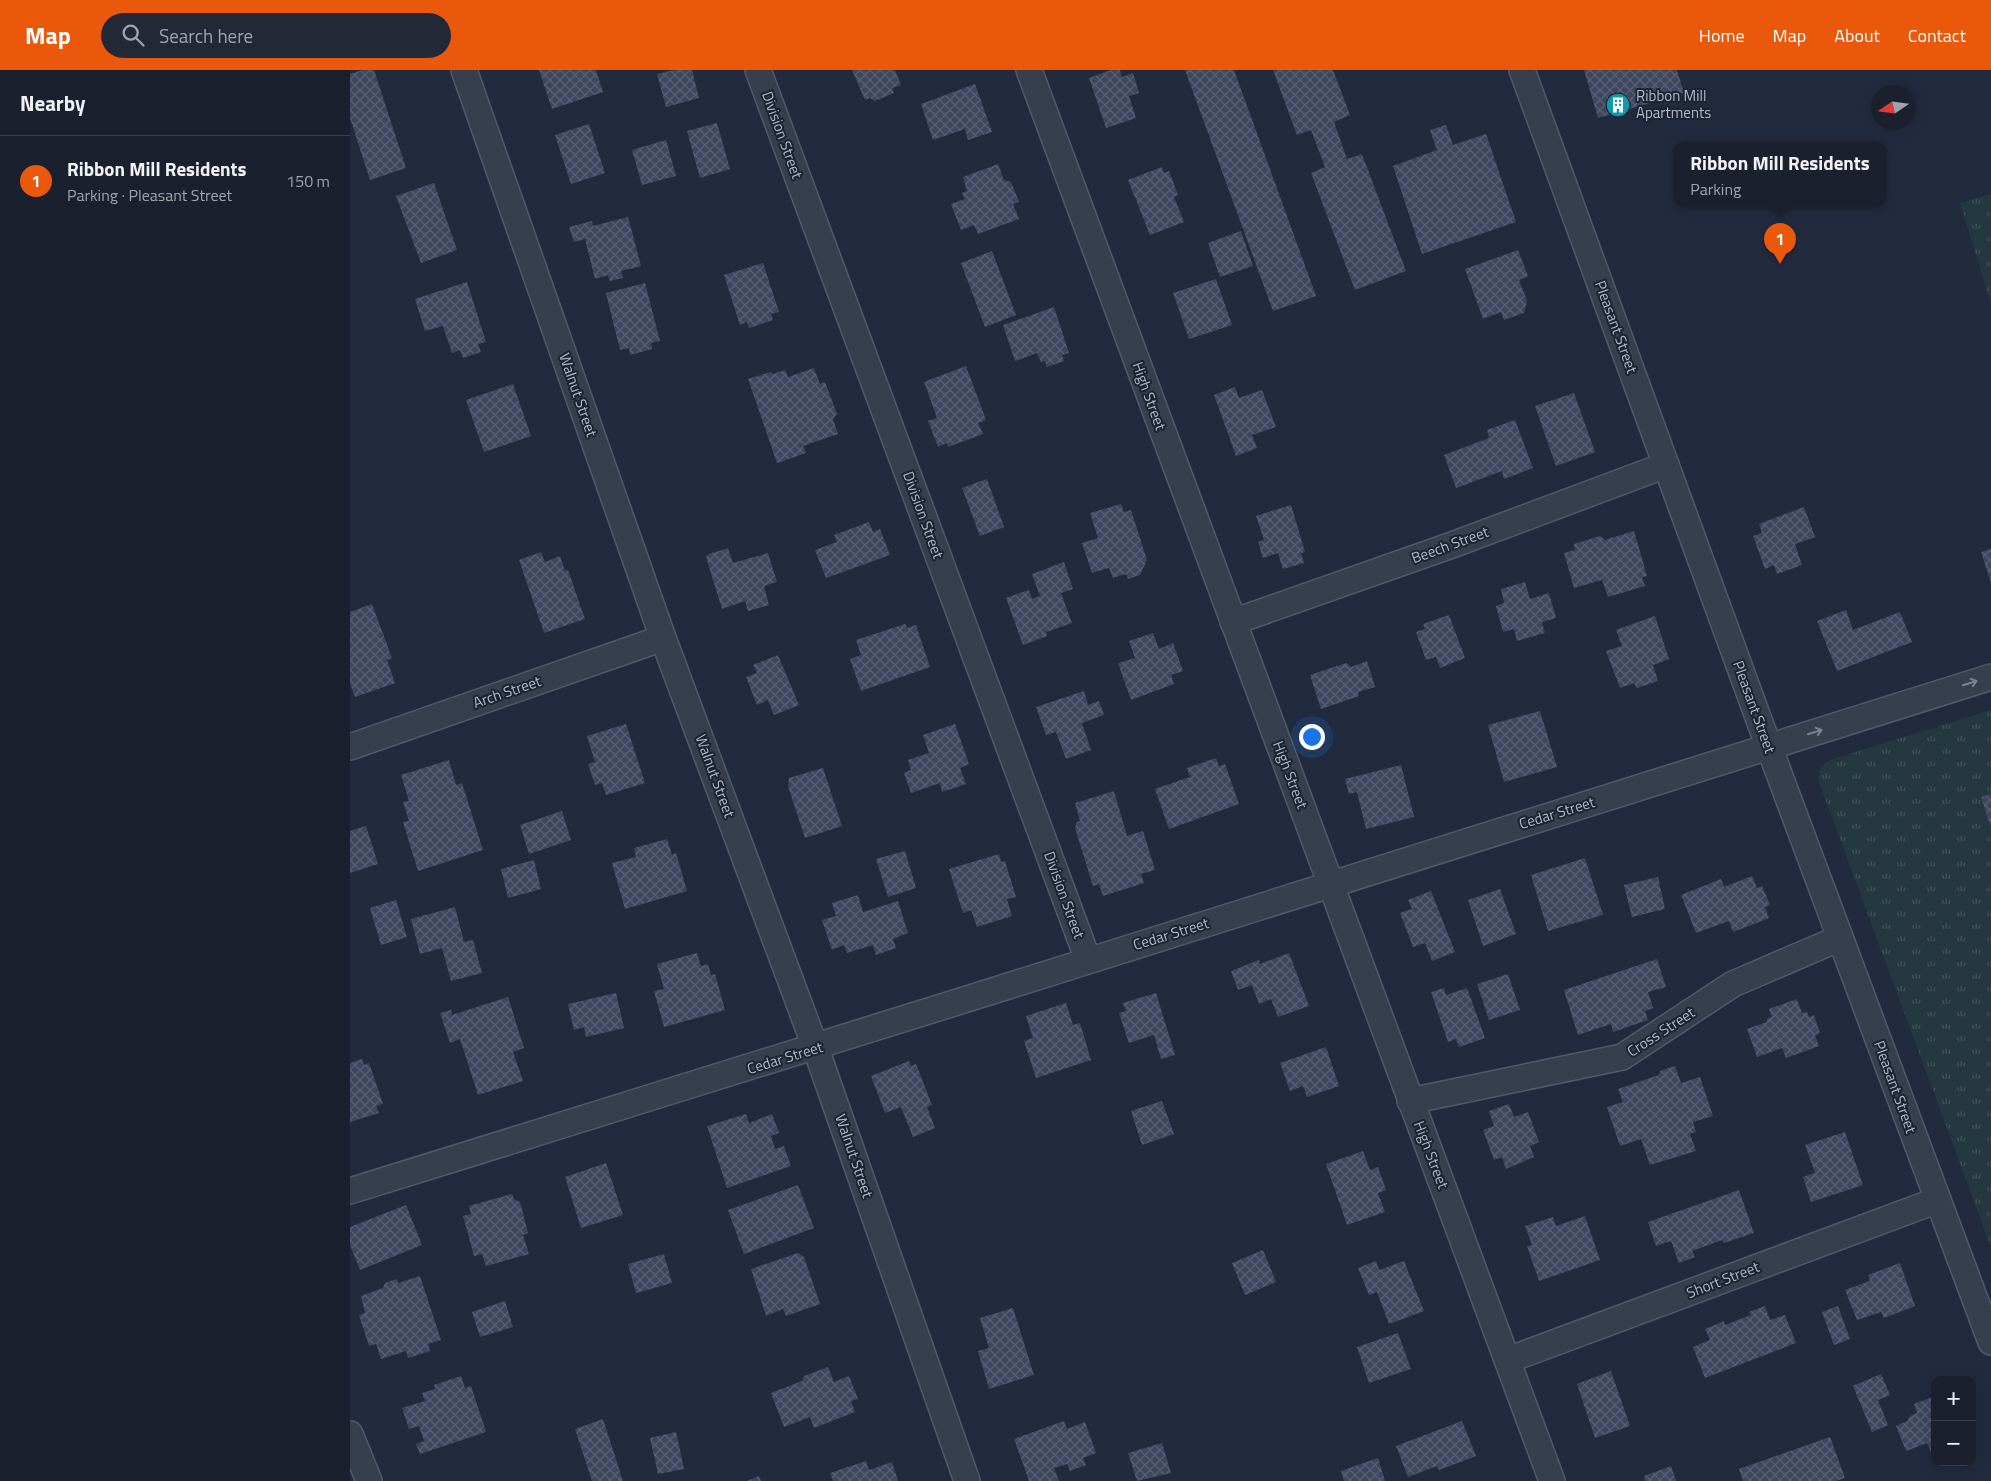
<!DOCTYPE html>
<html lang="en">
<head>
<meta charset="utf-8">
<style>
	:root { --surface:#1a202e; --page:#232836; --text:#f1f3f6; --muted:#9fa3aa; --line:#383e4a; --accent:#ea580c }
	body { margin:0; font-family:"Titillium Web",sans-serif; background:var(--page); color:var(--text) }
	.controls { position:absolute; right:15px; bottom:15px; display:grid; overflow:hidden; border-radius:10px; box-shadow:0 2px 12px #0003 }
	.controls button { width:45px; height:45px; display:grid; place-items:center; padding:0; border:0; border-bottom:1px solid var(--line); background:var(--surface); color:var(--text); font:25px sans-serif }
	.compass { position:absolute; left:1521px; top:15px; width:45px; height:45px; border-radius:50%; background:var(--surface); box-shadow:0 2px 12px #0003; rotate:257deg }
	.you { position:absolute; left:961px; top:666px; width:18px; height:18px; margin:-12px; border:4px solid #fff; border-radius:50%; background:#1a73e8; box-shadow:0 0 0 8px #1a73e833 }
	.badge { display:grid; place-items:center; width:32px; height:32px; border-radius:50%; background:var(--accent); color:#fff; font-size:16px; font-weight:700 }
	.pin { position:absolute; translate:-50% -41px; filter:drop-shadow(0 1px 2px #0008) }
	.pin::after { content:''; position:absolute; top:26px; width:18px; height:15px; background:inherit; clip-path:polygon(0 0,100% 0,50% 100%) }
	.popup { position:absolute; left:1324px; top:72px; width:212px; height:65px; box-sizing:border-box; display:grid; place-content:center; border-radius:10px; background:var(--surface); filter:drop-shadow(0 1px 4px #0005); font-size:16px; white-space:nowrap; color:var(--muted) }
	.popup b { font-size:19px; color:var(--text) }
	.popup::after { content:''; position:absolute; left:50%; top:100%; margin-left:-10px; border:10px solid transparent; border-top-color:var(--surface) }
	.list { margin:0; padding:0; list-style:none }
	h2 { display:flex; justify-content:space-between; align-items:center; height:65px; margin:0; padding:0 20px; font-size:21px }
	h2 small { font-size:16px; font-weight:400; color:var(--muted) }
	.list li { display:grid; grid-template-columns:32px 1fr auto; gap:15px; align-items:center; box-sizing:border-box; height:90px; padding:0 20px; border-top:1px solid var(--line) }
	.list b { display:block; font-size:19px; white-space:nowrap }
	.list p { margin:0; font-size:16px; white-space:nowrap; color:var(--muted) }
	.list em { font-size:16px; font-style:normal; color:var(--muted) }
	.icon { flex:none; width:28px; height:28px; fill:none; stroke:currentColor; stroke-width:2; stroke-linecap:round; stroke-linejoin:round }
	.map { position:relative; flex:none; width:1641px; height:1411px; overflow:hidden }
	header { display:flex; align-items:center; gap:30px; box-sizing:border-box; height:70px; padding:0 25px; background:var(--accent); color:#fff }
	header strong { font-size:24px }
	nav { display:flex; gap:28px; margin-inline-start:auto; font-size:18px }
	.search { width:350px; height:45px; background:var(--page); display:flex; align-items:center; gap:12px; box-sizing:border-box; padding:0 18px; border-radius:28px; color:var(--muted); font-size:19px }
	main { display:flex }
	aside { flex:1; background:var(--surface) }
	.map>svg:first-child { display:block }
</style>
</head>
<body>
<header>
<strong>Map</strong>
<div class="search"><svg class="icon" aria-label="search" viewBox="0 0 24 24"><circle cx="10" cy="10" r="6"/><path d="M15 15l6 6"/></svg>Search here</div>
<nav><a>Home</a><a>Map</a><a>About</a><a>Contact</a></nav>
</header>
<main>
<aside>
<h2>Nearby<small></small></h2>
<ul class="list">
<li><span class="badge">1</span><div><b>Ribbon Mill Residents</b><p>Parking · Pleasant Street</p></div><em>150 m</em></li>
</ul>
</aside>
<div class="map">
<svg width="1641" height="1411" viewBox="0 0 1641 1411">
	<defs>
		<pattern id="park-tufts" width="24" height="20" patternUnits="userSpaceOnUse" patternTransform="scale(1.25)"><rect width="24" height="20" fill="#24393f"/><path d="M3 7l-1-3M5 7V3M7 7l1-3M15 17l-1-3M17 17v-4M19 17l1-3" fill="none" stroke="#415459"/></pattern>
		<pattern id="building-cross-hatch" width="8" height="8" patternUnits="userSpaceOnUse" patternTransform="scale(1.25)"><rect width="8" height="8" fill="#3e475e"/><path d="M0 0l8 8M0 8l8-8" fill="none" stroke="#585f74"/></pattern>
	</defs>
	<rect width="100%" height="100%" fill="#222b3e"/>
	<g fill="url(#park-tufts)">
		<polygon points="1641,124 1641,233 1610,133"/>
		<path d="M 1641,640 L 1641,1177 L 1469,712 C 1468,701 1470,696 1480,690 Z"/>
	</g>
	<g fill="url(#building-cross-hatch)">
		<polygon points="13,0 24,0 56,98 20,110 0,48 0,4"/>
		<polygon points="189,0 246,0 253,22 202,39"/>
		<polygon points="324,0 342,0 349,28 316,37 307,4"/>
		<polygon points="502,0 545,0 551,15 542,18 544,23 525,31 520,28 515,30"/>
		<polygon points="761,0 770,0 772,7 783,3 789,23 779,26 786,48 756,58 739,8"/>
		<polygon points="835,0 884,0 966,226 923,241"/>
		<polygon points="923,0 983,0 1000,45 984,52 997,89 1012,84 1056,201 1005,220 961,103 975,97 961,60 947,65"/>
		<polygon points="1234,0 1327,0 1334,23 1248,48"/>
		<polygon points="625,14 642,62 618,70 615,59 583,70 571,34"/>
		<polygon points="367,53 380,99 350,108 337,61"/>
		<polygon points="239,54 255,103 221,114 205,65"/>
		<polygon points="1096,55 1103,75 1136,64 1166,152 1072,184 1043,96 1087,80 1080,60"/>
		<polygon points="316,70 326,106 292,115 282,80"/>
		<polygon points="648,94 654,110 661,112 669,132 663,134 669,149 628,164 624,155 611,160 601,134 615,129 612,123 617,121 613,107"/>
		<polygon points="812,97 814,103 819,101 828,125 824,127 834,152 800,165 778,110"/>
		<polygon points="84,113 107,180 71,193 46,126"/>
		<polygon points="278,147 291,196 271,201 273,208 260,211 258,205 245,209 235,169 224,172 219,157 242,151 243,156"/>
		<polygon points="891,161 903,196 870,207 858,173"/>
		<polygon points="1168,180 1178,206 1169,210 1177,231 1174,243 1154,250 1151,242 1133,249 1115,199"/>
		<polygon points="642,181 666,245 635,257 611,193"/>
		<polygon points="413,193 429,242 421,244 423,250 399,258 397,252 390,255 374,205"/>
		<polygon points="866,209 882,255 839,269 823,223"/>
		<polygon points="117,212 136,272 128,274 131,282 113,288 110,280 102,283 93,256 75,261 65,229"/>
		<polygon points="295,213 310,271 301,273 302,279 280,285 279,278 270,280 256,223"/>
		<polygon points="704,237 719,283 712,285 714,291 697,297 695,291 691,292 687,283 665,291 653,255"/>
		<polygon points="616,296 636,350 628,353 633,364 598,377 597,373 588,377 578,351 587,348 574,312"/>
		<polygon points="464,298 470,314 475,312 487,344 483,349 488,364 453,376 456,383 427,393 398,309 421,302 423,304 435,300 438,307"/>
		<polygon points="163,314 181,366 134,382 116,330"/>
		<polygon points="885,317 889,328 912,320 926,357 902,365 907,378 886,386 864,325"/>
		<polygon points="1224,323 1245,382 1206,396 1185,336"/>
		<polygon points="1165,350 1183,398 1154,409 1152,401 1106,418 1094,385 1139,368 1137,360"/>
		<polygon points="637,409 654,457 630,466 612,418"/>
		<polygon points="771,434 774,442 781,440 797,490 790,505 778,509 776,504 763,508 759,498 742,503 732,473 748,468 740,443"/>
		<polygon points="941,435 955,482 951,483 954,493 933,499 928,483 913,488 908,472 914,470 906,446"/>
		<polygon points="1454,437 1465,467 1445,474 1452,495 1427,504 1424,495 1415,499 1403,466 1412,463 1409,454"/>
		<polygon points="519,452 523,462 530,459 540,485 476,508 465,480 487,472 484,465"/>
		<polygon points="1284,461 1297,506 1292,507 1295,516 1258,527 1252,510 1224,518 1214,483 1225,480 1224,474 1250,466 1255,470"/>
		<polygon points="378,478 383,493 418,483 427,512 414,516 419,535 398,541 395,531 372,539 356,487 359,484"/>
		<polygon points="1641,479 1641,513 1631,482"/>
		<polygon points="191,482 195,492 210,486 215,501 218,500 235,549 194,563 169,490"/>
		<polygon points="714,492 723,519 711,523 722,553 696,562 697,566 673,575 656,528 679,520 682,529 690,526 682,504"/>
		<polygon points="1175,512 1180,529 1199,523 1206,548 1192,552 1195,563 1167,571 1164,559 1153,562 1146,536 1154,533 1151,519"/>
		<polygon points="22,534 42,588 37,590 45,613 5,627 0,614 0,542"/>
		<polygon points="1496,540 1503,560 1550,542 1562,572 1487,601 1467,551"/>
		<polygon points="1099,545 1115,588 1090,598 1086,587 1076,590 1066,562 1075,559 1073,554"/>
		<polygon points="1305,546 1319,589 1303,595 1308,611 1287,618 1284,613 1270,618 1256,581 1272,576 1266,560"/>
		<polygon points="555,554 557,558 566,555 580,597 511,621 500,589 511,585 506,570"/>
		<polygon points="803,563 809,579 823,573 833,601 821,605 824,614 781,630 768,593 785,588 779,571"/>
		<polygon points="428,585 449,635 424,645 418,630 407,635 396,607 407,603 403,595"/>
		<polygon points="1017,591 1025,617 1008,622 1009,626 971,639 960,605 996,593 1001,597"/>
		<polygon points="734,621 738,635 749,631 754,645 732,653 741,680 716,689 706,662 696,665 686,637"/>
		<polygon points="1190,641 1207,697 1154,712 1138,655"/>
		<polygon points="276,654 295,713 256,725 252,713 245,715 238,694 245,692 237,666"/>
		<polygon points="605,654 619,694 610,698 616,714 592,722 590,713 561,723 554,703 561,700 558,690 579,683 573,665"/>
		<polygon points="866,688 869,696 875,694 889,734 819,759 805,719 840,707 837,698"/>
		<polygon points="99,690 106,715 112,713 133,780 68,801 53,752 59,751 53,732 59,731 51,705"/>
		<polygon points="1051,695 1064,747 1016,759 1007,722 999,724 995,709"/>
		<polygon points="473,698 492,756 455,768 438,716 439,708"/>
		<polygon points="764,721 777,766 793,761 805,800 791,804 794,813 753,826 749,814 743,816 725,758 727,752 730,751 725,733"/>
		<polygon points="1641,724 1641,757 1631,727"/>
		<polygon points="212,741 221,770 179,784 170,755"/>
		<polygon points="16,756 28,794 0,803 0,761"/>
		<polygon points="317,769 322,785 326,783 337,821 275,839 262,793 286,787 284,778"/>
		<polygon points="555,781 566,818 538,827 526,789"/>
		<polygon points="649,784 651,792 655,791 666,827 657,829 662,846 627,857 621,840 613,843 599,799"/>
		<polygon points="1235,788 1253,845 1198,861 1181,805"/>
		<polygon points="184,790 191,819 158,828 151,799"/>
		<polygon points="1402,806 1407,818 1412,816 1420,835 1415,837 1419,848 1383,862 1379,851 1346,863 1331,825 1371,809 1374,817"/>
		<polygon points="1308,807 1315,839 1282,847 1274,815"/>
		<polygon points="1150,819 1166,864 1133,876 1118,830"/>
		<polygon points="1081,821 1105,882 1082,891 1075,873 1063,877 1050,843 1062,839 1058,830"/>
		<polygon points="508,825 513,842 548,831 558,863 543,869 546,878 526,885 523,875 497,883 494,875 482,880 472,850 486,846 482,833"/>
		<polygon points="46,830 57,867 31,875 20,838"/>
		<polygon points="105,837 114,872 123,870 132,903 101,911 92,878 70,884 61,849"/>
		<polygon points="347,883 351,896 358,894 361,905 365,904 375,940 314,957 304,921 314,919 307,894"/>
		<polygon points="939,883 959,936 928,947 921,929 909,934 902,915 888,920 881,901 909,890 910,894"/>
		<polygon points="1307,889 1316,917 1298,922 1303,938 1295,941 1298,950 1263,962 1261,954 1228,965 1214,920"/>
		<polygon points="1158,904 1170,940 1139,950 1127,914"/>
		<polygon points="1094,918 1096,925 1117,918 1135,968 1109,977 1106,969 1098,972 1081,922"/>
		<polygon points="266,923 274,958 236,967 234,957 224,960 218,934"/>
		<polygon points="806,923 825,985 811,989 804,965 779,973 769,943 776,941 773,933"/>
		<polygon points="158,927 174,978 163,982 173,1011 128,1025 110,969 100,973 90,943 101,940 102,945"/>
		<polygon points="1447,929 1452,943 1457,942 1459,947 1464,945 1470,963 1465,965 1469,976 1436,988 1432,978 1407,987 1397,959 1417,952 1417,949 1422,947 1419,939"/>
		<polygon points="716,933 723,955 730,953 741,990 686,1008 674,971 683,968 676,946"/>
		<polygon points="976,977 989,1016 957,1027 953,1016 940,1021 930,993"/>
		<polygon points="12,989 14,995 19,993 33,1034 26,1036 29,1043 0,1052 0,993"/>
		<polygon points="559,991 561,996 566,994 582,1035 577,1037 585,1058 563,1067 551,1037 535,1043 521,1006"/>
		<polygon points="1325,996 1331,1013 1350,1007 1363,1046 1343,1052 1346,1062 1340,1064 1346,1081 1300,1095 1291,1069 1270,1076 1257,1037 1273,1032 1268,1019 1309,1005 1310,1001"/>
		<polygon points="812,1031 824,1064 792,1075 781,1041"/>
		<polygon points="1159,1034 1164,1047 1178,1042 1189,1072 1180,1076 1184,1087 1156,1099 1152,1087 1144,1090 1133,1060 1144,1056 1139,1041"/>
		<polygon points="396,1044 399,1053 422,1044 429,1063 421,1066 425,1079 434,1076 441,1096 377,1118 357,1056"/>
		<polygon points="1495,1062 1513,1115 1461,1132 1453,1107 1465,1103 1455,1075"/>
		<polygon points="1013,1081 1020,1100 1028,1097 1036,1120 1028,1123 1035,1142 997,1155 976,1094"/>
		<polygon points="256,1093 273,1145 231,1158 215,1107"/>
		<polygon points="448,1115 464,1158 394,1184 378,1140"/>
		<polygon points="1389,1120 1404,1163 1374,1173 1372,1170 1342,1181 1345,1187 1329,1193 1321,1171 1306,1176 1298,1152"/>
		<polygon points="162,1124 164,1129 170,1132 178,1163 173,1165 179,1184 136,1196 132,1184 124,1186 113,1146 121,1144 119,1136"/>
		<polygon points="56,1135 72,1175 10,1200 0,1175 0,1157"/>
		<polygon points="1235,1146 1250,1190 1189,1211 1177,1176 1182,1175 1175,1156 1203,1147 1206,1156"/>
		<polygon points="913,1180 926,1212 895,1225 882,1193"/>
		<polygon points="448,1183 454,1187 470,1234 436,1246 433,1239 416,1246 401,1199"/>
		<polygon points="314,1184 322,1213 286,1223 278,1194"/>
		<polygon points="1026,1191 1029,1200 1054,1191 1074,1241 1039,1254 1027,1222 1019,1225 1008,1198"/>
		<polygon points="1550,1193 1565,1236 1534,1248 1531,1242 1507,1250 1495,1220 1520,1211 1518,1205"/>
		<polygon points="70,1206 91,1270 78,1274 80,1281 58,1288 56,1281 31,1289 26,1274 19,1276 9,1245 15,1243 11,1226 33,1218 35,1213 47,1209 48,1213"/>
		<polygon points="155,1231 163,1257 130,1267 122,1242"/>
		<polygon points="1415,1236 1420,1250 1435,1245 1446,1273 1355,1308 1343,1277 1360,1270 1355,1259 1374,1251 1375,1255 1401,1245 1399,1242"/>
		<polygon points="1488,1236 1500,1269 1484,1275 1472,1242"/>
		<polygon points="663,1238 684,1305 639,1319 628,1281 639,1278 630,1248"/>
		<polygon points="1048,1263 1061,1299 1019,1313 1007,1277"/>
		<polygon points="478,1297 484,1312 499,1306 508,1329 501,1331 505,1342 464,1358 460,1347 434,1357 421,1323 452,1311 454,1306"/>
		<polygon points="1261,1301 1280,1356 1245,1368 1227,1314"/>
		<polygon points="1531,1304 1540,1325 1528,1330 1538,1355 1522,1362 1503,1316"/>
		<polygon points="111,1306 115,1318 121,1316 136,1362 70,1384 66,1374 74,1371 69,1356 59,1359 52,1338 75,1331 72,1323 85,1319 84,1315"/>
		<polygon points="1585,1326 1585,1384 1582,1385 1577,1373 1556,1381 1546,1356 1557,1351 1560,1346 1567,1343 1564,1334"/>
		<polygon points="253,1349 273,1411 242,1411 225,1359"/>
		<polygon points="714,1351 717,1359 735,1352 746,1383 733,1388 736,1395 720,1401 717,1394 704,1398 709,1411 679,1411 664,1369"/>
		<polygon points="1112,1351 1126,1386 1089,1400 1087,1396 1058,1407 1046,1376"/>
		<polygon points="326,1362 334,1399 308,1404 300,1368"/>
		<polygon points="1480,1367 1495,1408 1486,1411 1393,1411 1389,1399"/>
		<polygon points="812,1373 821,1403 787,1411 778,1383"/>
		<polygon points="1028,1388 1035,1411 994,1411 991,1401"/>
		<polygon points="516,1391 519,1400 542,1392 548,1411 483,1411 480,1403"/>
		<polygon points="1321,1396 1326,1411 1295,1411 1294,1406"/>
		<polygon points="409,1406 411,1411 397,1411"/>
	</g>
	<g fill="none" stroke-linecap="round" stroke-linejoin="round">
		<g stroke="#525969" stroke-width="28">
			<g id="minor">
				<polyline points="114,0 313,568 466,979 617,1411"/>
				<polyline points="408,0 738,890"/>
				<polyline points="679,0 1202,1411"/>
				<polyline points="1172,0 1409,650 1641,1272"/>
				<polyline points="883,552 1102,475 1316,395"/>
				<polyline points="0,677 313,568"/>
				<polyline points="1060,1031 1272,987 1383,914 1490,868"/>
				<path d="M 0,1121 C 548,953 1094,777 1641,607"/>
				<polyline points="1158,1290 1588,1130"/>
				<polyline points="0,1364 19,1411"/>
			</g>
		</g>
		<use href="#minor" stroke="#373e4e" stroke-width="25"/>
	</g>
	<defs><path id="oneway-shaft" d="M-6 0H5M1.5-3L5.5 0L1.5 3" fill="none" stroke-width="1.6" stroke-linecap="round" stroke-linejoin="round" transform="scale(1.25)"/></defs>
	<g stroke="#7b8292">
		<use href="#oneway-shaft" transform="translate(1620 613) rotate(-17)"/>
		<use href="#oneway-shaft" transform="translate(1465 662) rotate(-17)"/>
	</g>
	<defs>
		<g id="building-disc" transform="scale(1.25)"><circle r="9.5" fill="#0f9aa8" stroke="#1c2333"/><path d="M-4-6H4V6H1V3H-1V6H-4ZM-2.5-4.3h1.7v1.8h-1.7ZM.8-4.3h1.7v1.8H.8ZM-2.5-1h1.7V.8h-1.7ZM.8-1h1.7V.8H.8Z" fill="#fff"/></g>
	</defs>
	<g fill-rule="evenodd">
		<use href="#building-disc" x="1268" y="35"/>
	</g>
	<g text-anchor="middle" stroke-width="4" stroke-linejoin="round" paint-order="stroke">
		<g font-size="15" fill="#b2b9c9" stroke="#1c2333" text-anchor="start">
			<text x="1286" y="31">Ribbon Mill<tspan x="1286" dy="17">Apartments</tspan></text>
		</g>
		<g font-size="15" fill="#b2b9c9" stroke="#1c2333">
			<text transform="translate(432 65) rotate(70)" y="5">Division Street</text>
			<text transform="translate(1266 257) rotate(70)" y="5">Pleasant Street</text>
			<text transform="translate(228 325) rotate(71)" y="5">Walnut Street</text>
			<text transform="translate(799 326) rotate(70)" y="5">High Street</text>
			<text transform="translate(573 445) rotate(70)" y="5">Division Street</text>
			<text transform="translate(1100 475) rotate(-20)" y="5">Beech Street</text>
			<text transform="translate(157 622) rotate(-19)" y="5">Arch Street</text>
			<text transform="translate(1404 637) rotate(70)" y="5">Pleasant Street</text>
			<text transform="translate(940 705) rotate(69)" y="5">High Street</text>
			<text transform="translate(365 706) rotate(70)" y="5">Walnut Street</text>
			<text transform="translate(1207 743) rotate(-17)" y="5">Cedar Street</text>
			<text transform="translate(714 825) rotate(70)" y="5">Division Street</text>
			<text transform="translate(821 864) rotate(-17)" y="5">Cedar Street</text>
			<text transform="translate(1311 962) rotate(-33)" y="5">Cross Street</text>
			<text transform="translate(435 988) rotate(-17)" y="5">Cedar Street</text>
			<text transform="translate(1545 1017) rotate(70)" y="5">Pleasant Street</text>
			<text transform="translate(1081 1085) rotate(69)" y="5">High Street</text>
			<text transform="translate(504 1086) rotate(71)" y="5">Walnut Street</text>
			<text transform="translate(1373 1210) rotate(-21)" y="5">Short Street</text>
		</g>
	</g>
</svg>
<div class="controls">
<button>+</button>
<button>−</button>
</div>
<svg class="compass" viewBox="-18 -18 36 36"><path d="M0-13l5 13h-10z" fill="#e53935"/><path d="M0 13l5-13h-10z" fill="#9fa3aa"/></svg>
<div class="you"></div>
<div class="pin badge" style="left:1430px;top:194px">1</div>
<div class="popup"><b>Ribbon Mill Residents</b>Parking</div>
</div>
</main>
</body>
</html>
